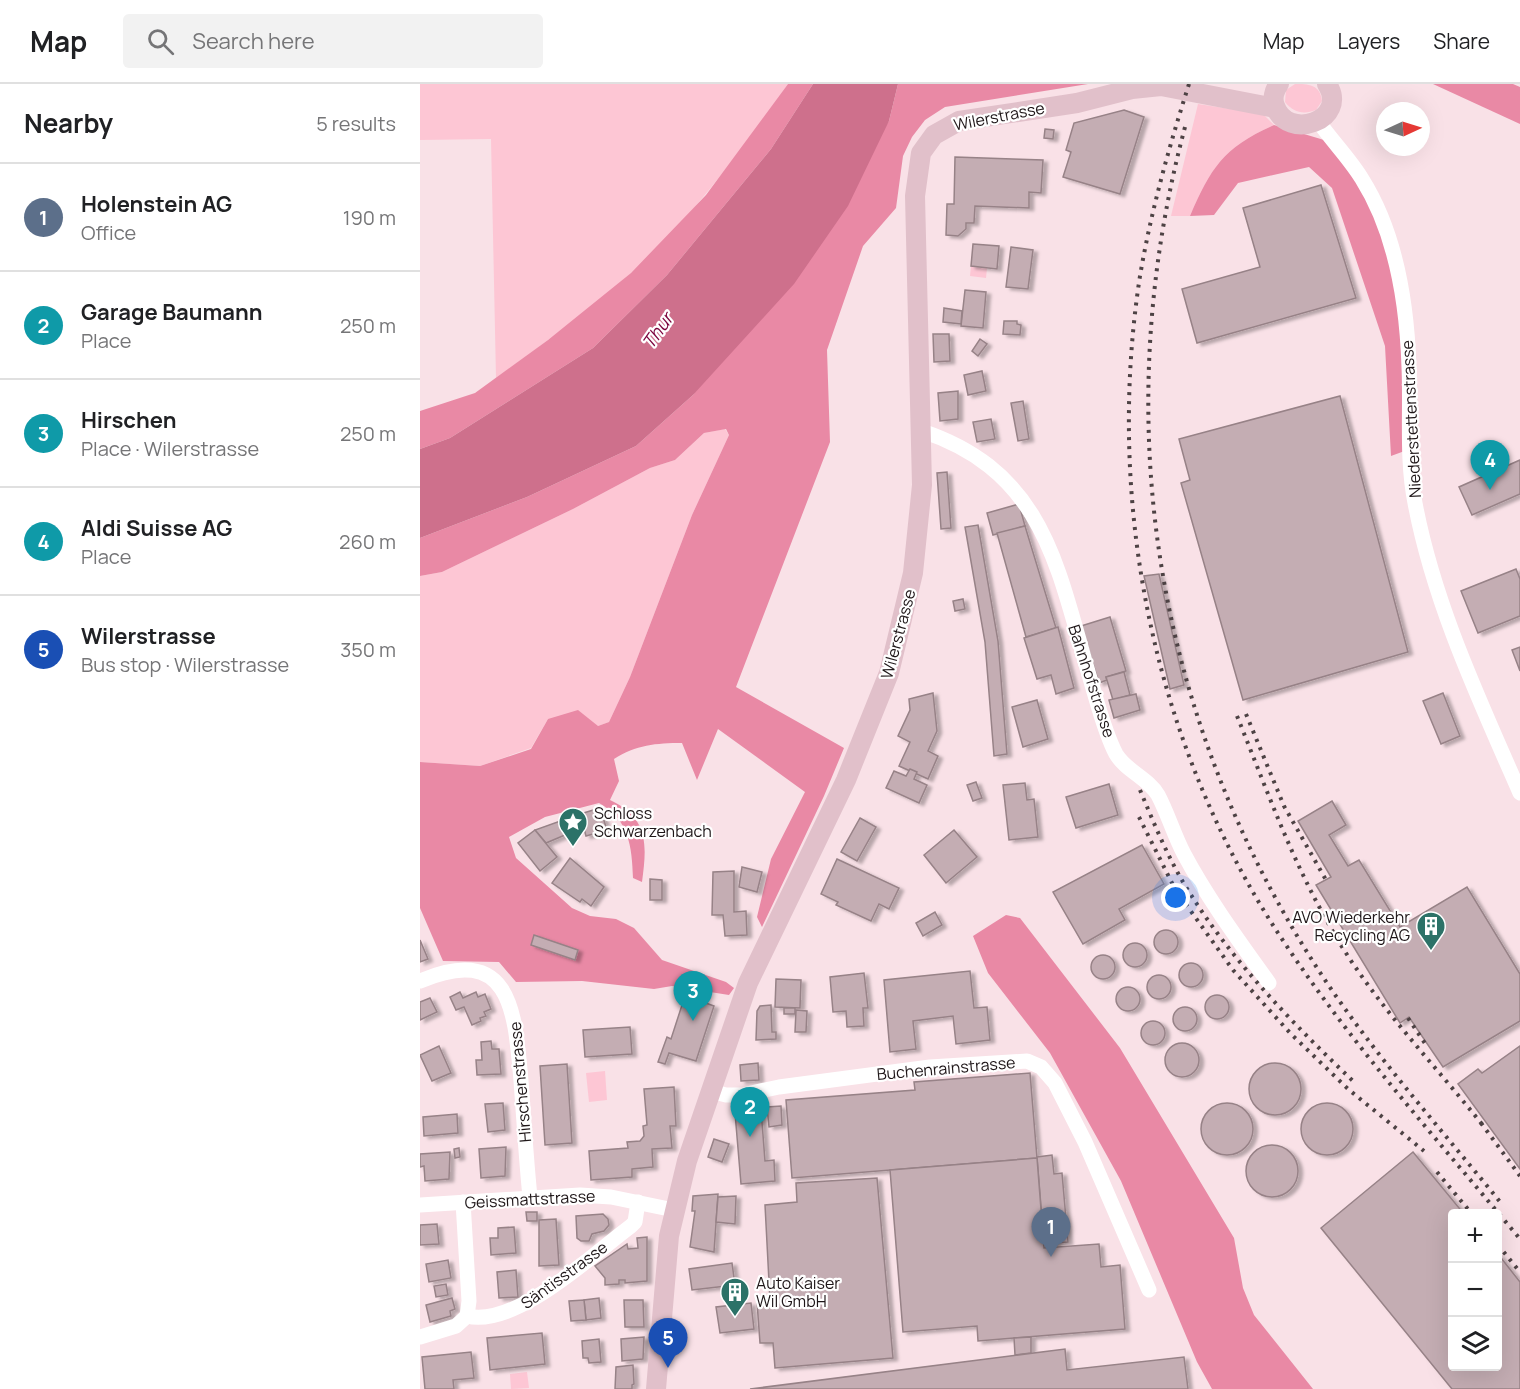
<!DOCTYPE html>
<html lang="en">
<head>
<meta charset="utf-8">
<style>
	:root { --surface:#fff; --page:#f2f2f2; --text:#202124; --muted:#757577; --line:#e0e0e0; --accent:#db2777 }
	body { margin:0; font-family:Manrope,sans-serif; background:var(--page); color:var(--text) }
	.controls { position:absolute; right:18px; bottom:18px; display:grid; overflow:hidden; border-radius:6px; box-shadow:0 6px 24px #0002 }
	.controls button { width:54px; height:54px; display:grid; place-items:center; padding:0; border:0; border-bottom:2px solid var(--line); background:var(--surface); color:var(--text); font:30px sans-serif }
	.compass { position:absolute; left:956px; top:18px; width:54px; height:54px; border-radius:50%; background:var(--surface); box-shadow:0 6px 24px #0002; rotate:86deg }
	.you { position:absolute; left:756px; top:814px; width:21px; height:21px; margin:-15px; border:4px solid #fff; border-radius:50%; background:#1a73e8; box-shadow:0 0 0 9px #1a73e833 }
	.badge { display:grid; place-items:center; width:39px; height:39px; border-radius:50%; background:var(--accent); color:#fff; font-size:20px; font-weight:700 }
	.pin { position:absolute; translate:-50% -50px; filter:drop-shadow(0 2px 3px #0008) }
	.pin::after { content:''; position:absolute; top:32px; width:21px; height:18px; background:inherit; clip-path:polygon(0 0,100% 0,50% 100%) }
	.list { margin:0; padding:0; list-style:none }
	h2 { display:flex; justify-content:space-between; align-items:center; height:78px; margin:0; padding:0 24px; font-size:26px }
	h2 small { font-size:20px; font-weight:400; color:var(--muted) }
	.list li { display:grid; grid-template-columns:39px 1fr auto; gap:18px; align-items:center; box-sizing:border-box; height:108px; padding:0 24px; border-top:2px solid var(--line) }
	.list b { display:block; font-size:22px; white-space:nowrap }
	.list p { margin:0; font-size:20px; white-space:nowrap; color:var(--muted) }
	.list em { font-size:20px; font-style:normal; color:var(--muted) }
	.icon { flex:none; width:33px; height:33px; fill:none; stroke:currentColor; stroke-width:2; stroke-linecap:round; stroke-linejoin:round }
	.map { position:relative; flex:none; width:1100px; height:1305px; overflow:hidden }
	header { display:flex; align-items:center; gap:36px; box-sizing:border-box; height:84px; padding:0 30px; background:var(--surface); border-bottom:2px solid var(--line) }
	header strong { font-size:28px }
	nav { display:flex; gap:33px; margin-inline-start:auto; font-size:21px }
	.search { width:420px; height:54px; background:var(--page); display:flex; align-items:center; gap:15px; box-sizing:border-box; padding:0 21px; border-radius:6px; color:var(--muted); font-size:22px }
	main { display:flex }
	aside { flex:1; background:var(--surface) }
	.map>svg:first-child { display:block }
</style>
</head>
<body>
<header>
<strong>Map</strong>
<div class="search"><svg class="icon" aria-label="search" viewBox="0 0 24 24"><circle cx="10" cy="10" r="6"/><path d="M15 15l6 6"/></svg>Search here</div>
<nav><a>Map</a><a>Layers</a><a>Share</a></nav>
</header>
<main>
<aside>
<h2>Nearby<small>5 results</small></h2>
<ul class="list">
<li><span class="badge" style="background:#5c6f8a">1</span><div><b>Holenstein AG</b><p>Office</p></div><em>190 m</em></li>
<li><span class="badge" style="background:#0f9aa8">2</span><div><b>Garage Baumann</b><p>Place</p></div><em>250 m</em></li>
<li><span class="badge" style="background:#0f9aa8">3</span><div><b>Hirschen</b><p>Place · Wilerstrasse</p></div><em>250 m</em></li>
<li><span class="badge" style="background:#0f9aa8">4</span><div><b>Aldi Suisse AG</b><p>Place</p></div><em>260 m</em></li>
<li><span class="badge" style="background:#1a4fb4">5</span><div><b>Wilerstrasse</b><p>Bus stop · Wilerstrasse</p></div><em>350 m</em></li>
</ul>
</aside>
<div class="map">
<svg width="1100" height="1305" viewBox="0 0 1100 1305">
	<defs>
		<filter id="shadow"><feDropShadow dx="4.5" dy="2.5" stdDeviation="1.5" flood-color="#0004"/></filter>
	</defs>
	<rect width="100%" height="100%" fill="#f9e1e7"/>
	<g fill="#fdc6d4">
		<path d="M 0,0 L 368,0 C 321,67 271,135 210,190 C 168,227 122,261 76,294 L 71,55 L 0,56 Z"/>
		<path d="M 875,0 C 888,0 900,0 902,17 L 896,26 C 883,31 873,28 865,18 L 866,6 Z"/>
		<path d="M 778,20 L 843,30 L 854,41 C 804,63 791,83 770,132 L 751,132 Z"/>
		<polygon points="551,182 567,184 566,194 550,192"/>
		<polygon points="305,345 309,351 272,431 210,593 189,638 178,642 128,635 111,664 60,682 0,678 0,492 22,488 153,425 230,384 255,376 284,349"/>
		<polygon points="185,987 187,1016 169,1018 166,989"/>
		<polygon points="107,1288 109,1304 91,1305 90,1290"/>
	</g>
	<g fill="#e989a5">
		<polygon points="368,0 393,0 351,65 247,191 173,264 30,354 0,365 0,327 55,309 128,256 211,189 286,111"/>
		<path d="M 478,0 L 668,0 L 525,23 L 505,36 L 492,53 L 483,72 L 476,124 L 443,162 L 407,266 L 410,358 L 316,603 L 424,664 L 404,712 L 342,843 L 337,833 L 351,775 L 385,708 L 298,645 L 277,696 L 262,659 C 236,659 216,661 194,675 L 199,697 L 190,716 C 229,734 227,761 222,798 L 213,794 C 212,763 209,735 179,719 L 125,733 L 89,753 L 96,774 L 152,824 L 170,832 L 196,835 L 214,844 L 242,876 L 306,898 L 314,904 L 309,911 L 252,902 L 234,905 L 162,897 L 96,898 L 79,878 L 23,877 L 0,824 L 0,678 L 60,682 L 111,665 L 128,635 L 158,626 L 178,642 L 189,638 L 210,593 L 272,431 L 309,351 L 306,345 L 284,349 L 255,376 L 230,384 L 153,425 L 22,488 L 0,492 L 0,454 L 107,413 L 216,362 L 273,311 L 469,37 Z"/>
		<polygon points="1013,0 1093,0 1100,3 1100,40"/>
		<path d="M 854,41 L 914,59 L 942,95 L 977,192 L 990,365 L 971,372 L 965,262 L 912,104 L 889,83 L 818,99 L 794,131 L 770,132 C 791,83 804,63 854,41 Z"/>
		<polygon points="586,831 600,834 700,964 814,1154 823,1204 834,1231 893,1305 792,1305 777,1278 701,1097 630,969 568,889 553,852"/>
	</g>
	<polygon fill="#ce708c" points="393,0 478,0 469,37 428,122 374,200 273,311 216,362 107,413 0,454 0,365 30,354 173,264 247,191 351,65"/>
	<g fill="#c4adb3" stroke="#978287" stroke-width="1.5" filter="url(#shadow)">
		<polygon points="704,26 724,33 700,110 643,93 651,68 646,66 654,39"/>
		<polygon points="625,45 634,46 633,55 624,54"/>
		<polygon points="535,73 623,76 621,109 609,108 609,124 555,122 554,139 546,139 546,145 538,152 526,151 527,120 534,120"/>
		<polygon points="901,101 936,214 777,259 762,205 840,183 823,124"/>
		<polygon points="553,160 579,162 577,185 551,182"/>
		<polygon points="591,163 613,166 608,205 586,203"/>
		<polygon points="545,206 566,208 563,244 541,242"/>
		<polygon points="524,224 542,227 541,240 523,238"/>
		<polygon points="584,237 597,237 597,240 601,241 600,251 583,250"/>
		<polygon points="513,250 529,250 530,277 514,278"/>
		<polygon points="560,255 567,260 558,272 552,267"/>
		<polygon points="562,287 566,307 548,311 544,291"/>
		<polygon points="538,307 538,335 520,337 518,309"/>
		<polygon points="920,312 988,568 823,616 761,399 770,396 759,355"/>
		<polygon points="603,317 609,355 598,357 591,319"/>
		<polygon points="571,335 575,355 557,358 553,338"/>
		<polygon points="1100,376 1100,410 1052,431 1039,403"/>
		<polygon points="527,388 531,444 521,445 517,389"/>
		<polygon points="599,420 605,442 573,451 567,429"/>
		<polygon points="558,441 578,557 587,670 574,672 565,558 545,443"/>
		<polygon points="605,442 636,544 606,553 577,449"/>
		<polygon points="1096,485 1100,495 1100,532 1058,549 1041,507"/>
		<polygon points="739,490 764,601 750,605 724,492"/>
		<polygon points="543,515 545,525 535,527 533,517"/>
		<polygon points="690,533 706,587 686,593 687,596 679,599 661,542"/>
		<polygon points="638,543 654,604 636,610 631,591 617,595 604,554"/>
		<polygon points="1100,563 1100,587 1092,566"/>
		<polygon points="704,588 710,611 693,616 686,593"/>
		<polygon points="513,609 517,647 508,667 518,672 508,695 479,682 490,658 478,652 490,626 489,615"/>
		<polygon points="1023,609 1040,652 1021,660 1003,617"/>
		<polygon points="716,610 720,626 694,634 689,616"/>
		<polygon points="617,616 628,655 603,663 592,623"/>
		<polygon points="490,685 497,688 494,695 507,701 499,719 466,704 474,687 486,692"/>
		<polygon points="556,698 562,714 553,717 547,701"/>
		<polygon points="605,699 607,716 614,715 618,753 589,756 583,701"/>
		<polygon points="689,700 698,731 656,744 646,713"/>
		<polygon points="912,717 926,741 909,751 928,782 939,776 980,843 1047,803 1100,890 1100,937 1023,983 989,933 980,939 896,801 911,793 878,737"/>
		<polygon points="180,724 187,746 166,752 160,730"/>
		<polygon points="160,730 164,743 126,759 115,746"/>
		<polygon points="440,734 456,743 437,777 421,768"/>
		<polygon points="115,746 137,773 120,787 98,759"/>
		<polygon points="534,746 557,773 526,799 504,771"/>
		<polygon points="722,761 744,800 699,825 705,836 663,860 633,808"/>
		<polygon points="150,774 184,803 171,822 162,815 160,818 132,799"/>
		<polygon points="417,775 479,804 469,825 459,820 451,837 416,821 418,818 401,810"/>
		<polygon points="322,783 342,788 337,808 319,803"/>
		<polygon points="314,787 314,828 326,827 327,851 305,852 303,831 292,831 293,788"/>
		<polygon points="230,795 242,796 242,816 230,816"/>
		<polygon points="515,828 522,841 503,852 496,839"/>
		<circle cx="746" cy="858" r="12"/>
		<polygon points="114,851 158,866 155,876 111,861"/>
		<polygon points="0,856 8,875 0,878"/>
		<circle cx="715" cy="871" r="12"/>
		<circle cx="683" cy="883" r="12"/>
		<circle cx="771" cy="891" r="12"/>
		<polygon points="550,887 554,924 567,923 570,956 536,960 533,932 493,937 496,965 470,968 464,896"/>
		<polygon points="444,889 448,924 443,924 444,942 427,943 426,927 413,928 410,893"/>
		<circle cx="739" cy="903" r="12"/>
		<polygon points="356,895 381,896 380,924 355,923"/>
		<circle cx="708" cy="915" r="12"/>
		<polygon points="40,908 43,914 56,908 58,913 65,910 71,925 64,928 66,932 60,934 61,937 52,941 44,923 36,926 30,913"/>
		<circle cx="797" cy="923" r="12"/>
		<polygon points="10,914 17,928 0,936 0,918"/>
		<polygon points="272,914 294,922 276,977 249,969 245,980 238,978 247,953 251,955 262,921 267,915"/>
		<polygon points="351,921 352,948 356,948 356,955 336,956 337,927 340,922"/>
		<circle cx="765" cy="935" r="12"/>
		<rect x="364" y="924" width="11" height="6"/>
		<polygon points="376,926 387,927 386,948 375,948"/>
		<circle cx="733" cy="949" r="12"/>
		<polygon points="210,943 212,970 165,973 163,946"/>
		<polygon points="71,957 72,965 79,965 81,990 57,991 56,976 62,976 61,958"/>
		<circle cx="762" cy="976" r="17"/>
		<polygon points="19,962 31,989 12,997 0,971"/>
		<polygon points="1100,962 1100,1085 1038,1000 1058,985 1062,989"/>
		<circle cx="855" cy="1005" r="26"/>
		<polygon points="338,979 339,996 321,997 320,981"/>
		<polygon points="147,980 152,1059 125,1061 120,982"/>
		<polygon points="610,989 617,1074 372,1094 366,1016 495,1006 494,998"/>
		<polygon points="254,1003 256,1042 250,1042 252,1064 232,1065 233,1083 212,1085 212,1093 171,1096 169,1067 208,1064 207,1058 220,1057 224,1052 223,1042 227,1041 224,1005"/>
		<circle cx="907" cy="1045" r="26"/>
		<circle cx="807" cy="1045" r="26"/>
		<polygon points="83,1019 85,1046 68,1048 65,1020"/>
		<polygon points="361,1022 362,1041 349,1043 347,1023"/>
		<polygon points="341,1025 345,1077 354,1076 355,1097 321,1100 315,1029"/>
		<polygon points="37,1030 38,1049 4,1052 3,1033"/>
		<polygon points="294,1055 309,1060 302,1078 288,1073"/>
		<circle cx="852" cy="1087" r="26"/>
		<polygon points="86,1063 85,1092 61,1094 59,1065"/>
		<polygon points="39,1064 40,1073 35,1074 34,1065"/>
		<polygon points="30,1068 29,1095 5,1097 4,1082 0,1083 0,1070"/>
		<polygon points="993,1068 1044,1130 1032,1130 1032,1282 1078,1282 1078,1170 1100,1198 1100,1305 1032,1305 901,1144"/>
		<polygon points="632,1071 634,1090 642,1089 648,1158 624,1160 617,1073"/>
		<polygon points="617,1074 624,1164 679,1160 681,1183 700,1181 705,1245 558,1257 557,1242 483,1248 470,1086"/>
		<polygon points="457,1094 473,1274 355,1284 353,1259 340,1259 337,1218 350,1217 345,1121 377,1118 376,1099"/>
		<polygon points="298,1110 294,1168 270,1163 275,1127 272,1127 273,1112"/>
		<polygon points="316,1112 315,1140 296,1138 298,1113"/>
		<polygon points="106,1128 117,1128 117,1137 107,1137"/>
		<polygon points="183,1130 188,1135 189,1141 184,1147 172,1150 169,1157 161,1157 157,1154 156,1132"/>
		<polygon points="136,1135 139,1181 119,1182 119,1136"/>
		<polygon points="17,1140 19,1160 0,1161 0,1141"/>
		<polygon points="94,1143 96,1169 71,1171 70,1154 78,1154 78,1144"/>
		<polygon points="227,1153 227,1197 205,1199 205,1196 199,1196 199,1200 185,1201 185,1194 175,1182 207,1160 208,1165 218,1164 217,1154"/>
		<polygon points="28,1176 31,1194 9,1198 6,1180"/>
		<polygon points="312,1179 315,1201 272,1206 269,1185"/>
		<polygon points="96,1186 98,1213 79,1214 77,1188"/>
		<polygon points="26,1200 28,1211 16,1213 14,1202"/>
		<polygon points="32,1214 35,1225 30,1227 31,1232 10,1238 6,1221"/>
		<polygon points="179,1214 181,1234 166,1236 164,1216"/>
		<polygon points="164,1216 166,1236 151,1237 149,1217"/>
		<polygon points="204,1216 223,1216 224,1243 205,1243"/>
		<polygon points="331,1219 334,1245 300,1249 296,1223"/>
		<polygon points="122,1249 125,1280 70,1286 67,1254"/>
		<polygon points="224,1253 223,1275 202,1277 201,1255"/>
		<polygon points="611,1253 611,1269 595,1271 594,1254"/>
		<polygon points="179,1255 181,1278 169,1279 168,1274 163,1274 162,1257"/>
		<polygon points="645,1265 647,1286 764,1273 768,1305 330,1305"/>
		<polygon points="51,1268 54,1294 33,1296 34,1305 5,1305 2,1273"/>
		<polygon points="213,1281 214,1300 212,1301 212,1305 195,1305 196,1283"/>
	</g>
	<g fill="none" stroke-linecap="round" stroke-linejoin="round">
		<g stroke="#fff" stroke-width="15">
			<path d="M 898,37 C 912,57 930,75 942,95 C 976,149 987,221 989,283 C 991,328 986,374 995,419 C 1014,520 1059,615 1100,709"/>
			<path d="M 502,347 C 628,389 638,489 672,601 C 679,624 685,649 696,670 C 706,687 728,694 738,711 C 748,730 754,751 764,770 C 788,815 819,857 849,899"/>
			<path d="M 0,897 C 92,858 95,929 101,997 C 104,1036 106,1074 110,1113"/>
			<polyline points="290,1007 306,1011 322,1011 359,1003 510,983 607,977 621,983 635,999 665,1058 729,1206"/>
			<polyline points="43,1118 49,1217 47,1232"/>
			<polyline points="0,1121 160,1111 191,1113 254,1126"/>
			<path d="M 47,1232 C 96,1244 172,1171 211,1142 L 215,1138 L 218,1118"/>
			<polyline points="0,1253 36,1242 47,1232"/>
		</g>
		<g stroke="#e1c0ca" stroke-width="20">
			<path d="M 859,0 C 854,6 852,15 855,22 C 867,58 930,36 907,0"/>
			<polyline points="236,1305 249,1152 267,1077 328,899 426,696 469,589 493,489 502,401 495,112 501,69 514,51 539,37 657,19 712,5 741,2 855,24"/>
		</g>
		<g stroke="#4d4244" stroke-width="4" stroke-dasharray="3 6" stroke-linecap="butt">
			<path d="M 769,0 C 749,63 731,127 720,192 C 685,418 733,657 858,849 C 929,958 1017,1055 1100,1155"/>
			<path d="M 765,43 C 688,331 733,625 892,876 C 947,963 1017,1040 1081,1119"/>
			<polyline points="826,630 864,722 906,796"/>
			<path d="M 817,632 C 845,701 870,772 907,837 C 948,913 1012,977 1065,1044"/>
			<path d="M 720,706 C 733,737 746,769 763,798 C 808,873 870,937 933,997"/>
			<polyline points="719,733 755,805 813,886 871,950 928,1005 1004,1067"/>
			<polyline points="988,934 1006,961"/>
			<polyline points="1061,1039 1100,1092"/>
			<polyline points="1017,1088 1052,1130"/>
			<polyline points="1078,1161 1100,1188"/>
		</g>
	</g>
	<defs>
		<g id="sight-pin" transform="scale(1.5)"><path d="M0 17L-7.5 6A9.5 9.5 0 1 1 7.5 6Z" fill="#2c7268" stroke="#fff"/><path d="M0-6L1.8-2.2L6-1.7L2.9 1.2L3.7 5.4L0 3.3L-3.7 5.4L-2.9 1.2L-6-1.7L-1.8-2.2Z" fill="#fff"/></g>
		<g id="building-pin" transform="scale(1.5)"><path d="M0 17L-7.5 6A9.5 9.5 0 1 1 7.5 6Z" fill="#2c7268" stroke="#fff"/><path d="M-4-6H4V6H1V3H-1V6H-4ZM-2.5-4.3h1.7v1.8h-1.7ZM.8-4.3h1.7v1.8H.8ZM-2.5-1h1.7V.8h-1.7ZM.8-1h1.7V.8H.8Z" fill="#fff"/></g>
	</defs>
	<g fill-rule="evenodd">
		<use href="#sight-pin" x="153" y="738"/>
		<use href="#building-pin" x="1011" y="842"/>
		<use href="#building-pin" x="315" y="1208"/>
	</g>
	<g text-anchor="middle" stroke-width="4.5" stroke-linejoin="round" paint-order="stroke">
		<g font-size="16" fill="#1e1618" stroke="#fff">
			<text transform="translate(579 32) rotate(-11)" y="6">Wilerstrasse</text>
			<text transform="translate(991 335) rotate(-93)" y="6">Niederstettenstrasse</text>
			<text transform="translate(478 550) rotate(-75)" y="6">Wilerstrasse</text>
			<text transform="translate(672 597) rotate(72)" y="6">Bahnhofstrasse</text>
			<text transform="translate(526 984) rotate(-5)" y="6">Buchenrainstrasse</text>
			<text transform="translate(100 998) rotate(-95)" y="6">Hirschenstrasse</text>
			<text transform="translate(110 1115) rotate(-3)" y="6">Geissmattstrasse</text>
			<text transform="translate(144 1191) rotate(-36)" y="6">Säntisstrasse</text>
		</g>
		<g font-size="16" fill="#1e1618" stroke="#fff" text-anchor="start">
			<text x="174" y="735">Schloss<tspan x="174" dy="18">Schwarzenbach</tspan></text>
			<text x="990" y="839" text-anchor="end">AVO Wiederkehr<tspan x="990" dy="18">Recycling AG</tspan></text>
			<text x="336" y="1205">Auto Kaiser<tspan x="336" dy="18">Wil GmbH</tspan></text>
		</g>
		<g font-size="18" font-style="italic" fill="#7a003b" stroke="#fff">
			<text transform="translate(238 247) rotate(-55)" y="6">Thur</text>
		</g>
	</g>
</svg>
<div class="controls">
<button>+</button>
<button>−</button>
<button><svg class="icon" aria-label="layers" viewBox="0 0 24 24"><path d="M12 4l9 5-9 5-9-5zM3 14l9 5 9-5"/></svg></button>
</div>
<svg class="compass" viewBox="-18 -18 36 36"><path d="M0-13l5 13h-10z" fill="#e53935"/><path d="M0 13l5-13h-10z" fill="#757577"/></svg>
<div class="you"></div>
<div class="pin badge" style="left:631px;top:1173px;background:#5c6f8a">1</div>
<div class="pin badge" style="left:330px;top:1053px;background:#0f9aa8">2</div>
<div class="pin badge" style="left:273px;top:937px;background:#0f9aa8">3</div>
<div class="pin badge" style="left:1070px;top:406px;background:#0f9aa8">4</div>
<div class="pin badge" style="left:248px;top:1284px;background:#1a4fb4">5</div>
</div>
</main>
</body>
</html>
